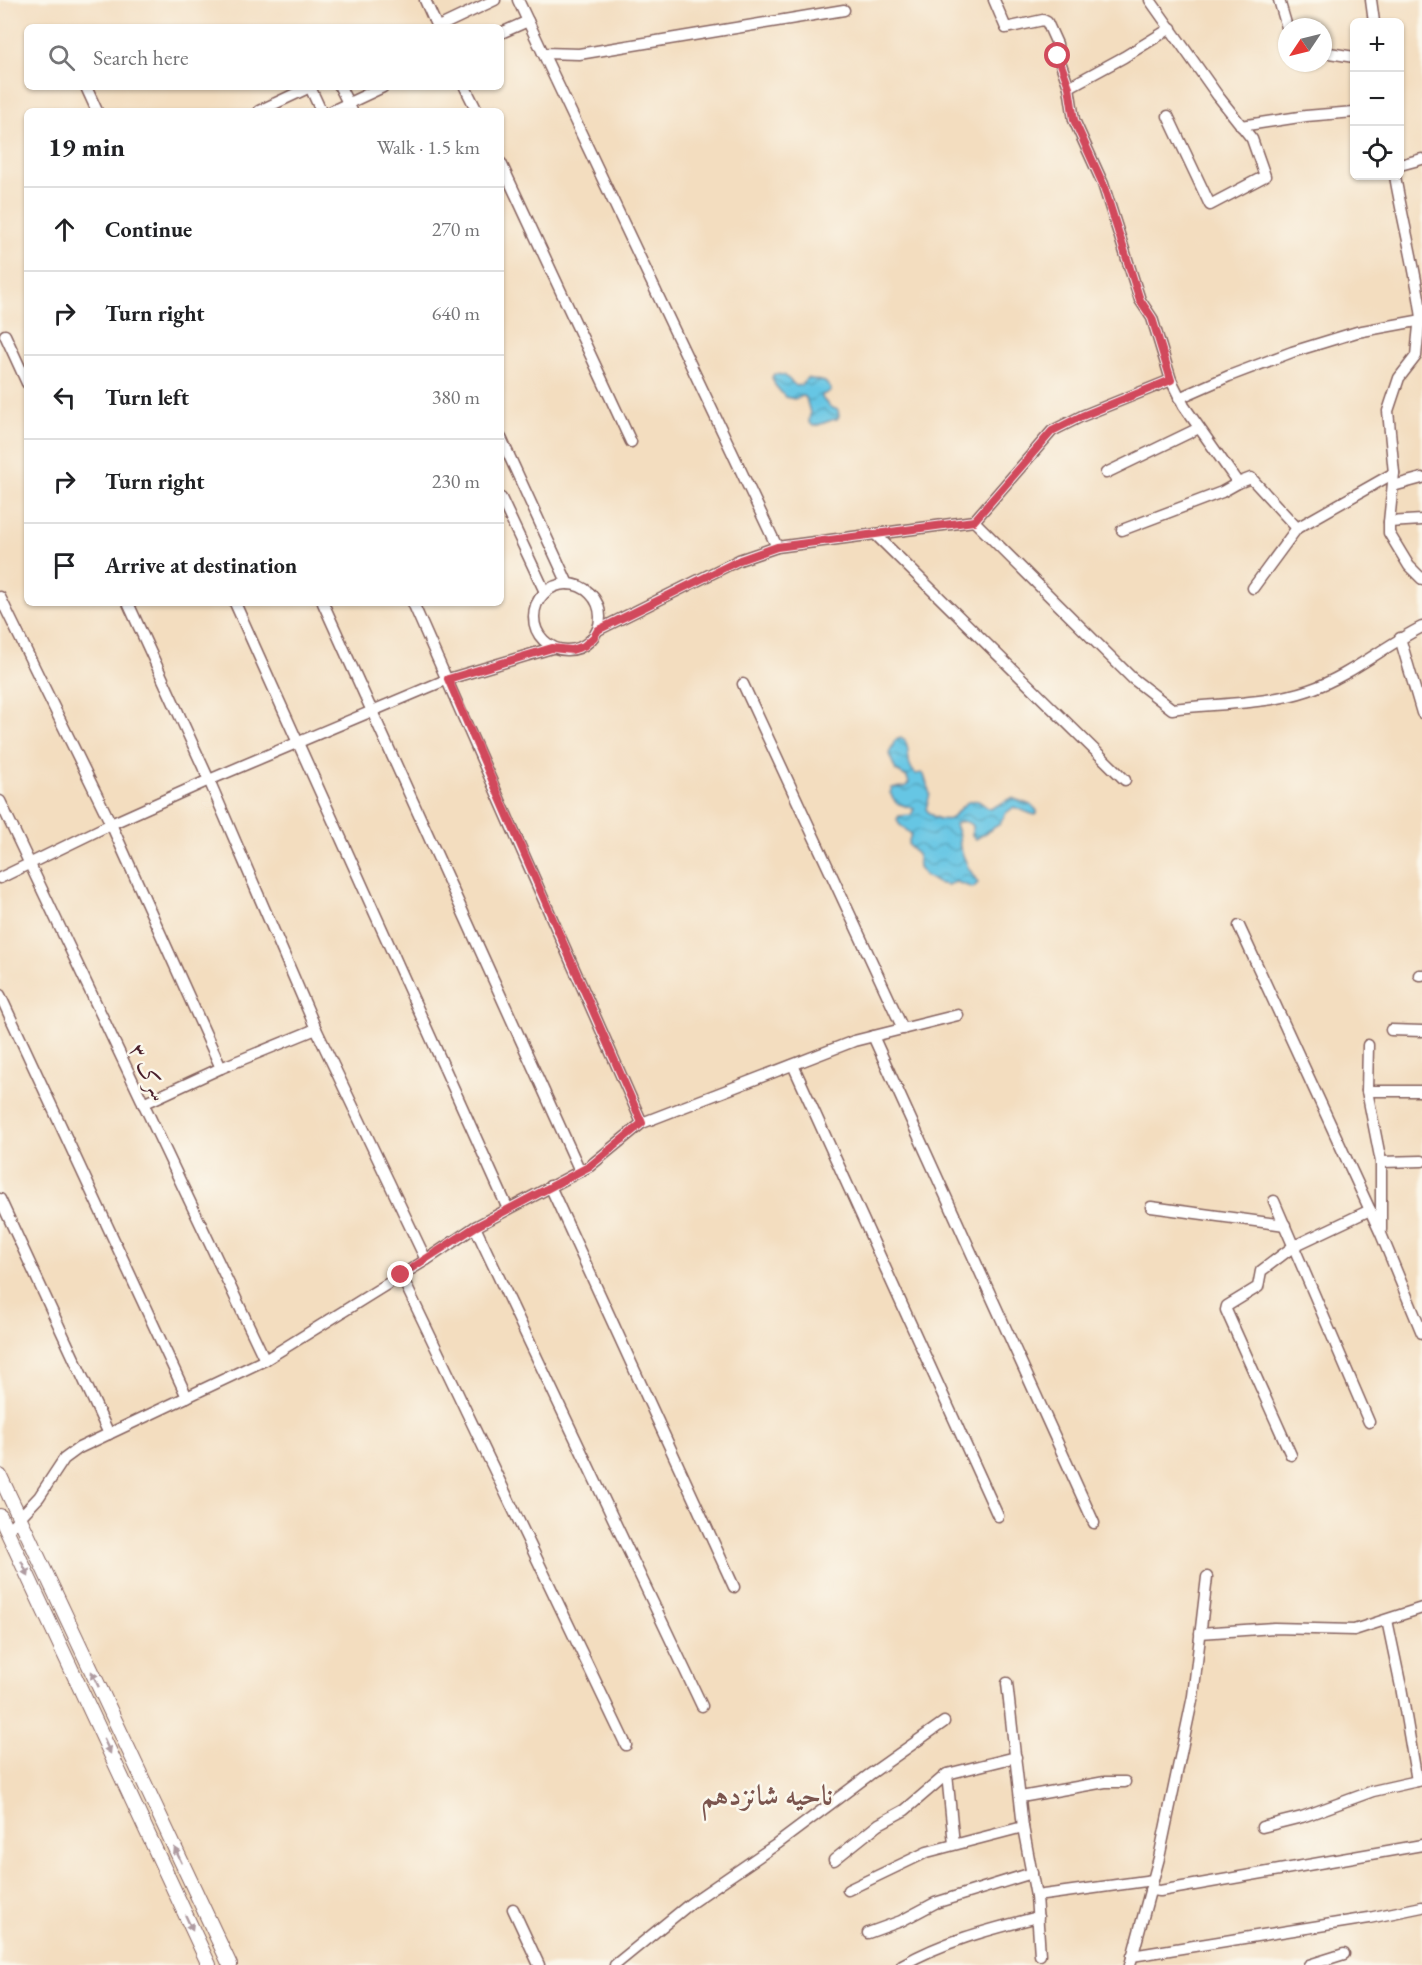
<!DOCTYPE html>
<html lang="en">
<head>
<meta charset="utf-8">
<style>
	:root { --surface:#fff; --page:#f6f6f6; --text:#202124; --muted:#757577; --line:#e0e0e0 }
	body { margin:0; font-family:"EB Garamond",Amiri,serif; background:var(--page); color:var(--text) }
	.controls { position:absolute; right:18px; top:18px; display:grid; overflow:hidden; border-radius:9px; box-shadow:0 2px 4px #0004 }
	.controls button { width:54px; height:54px; display:grid; place-items:center; padding:0; border:0; border-bottom:2px solid var(--line); background:var(--surface); color:var(--text); font:30px sans-serif }
	.compass { position:absolute; left:1278px; top:18px; width:54px; height:54px; border-radius:50%; background:var(--surface); box-shadow:0 2px 4px #0004; rotate:235deg }
	.stop { position:absolute; width:18px; height:18px; margin:-14px; border:4px solid #d1495b; border-radius:50%; background:#fff }
	.stop.end { background:#d1495b; border-color:#fff; box-shadow:0 2px 6px #0008 }
	.list { margin:0; padding:0; list-style:none }
	h2 { display:flex; justify-content:space-between; align-items:center; height:78px; margin:0; padding:0 24px; font-size:26px }
	h2 small { font-size:20px; font-weight:400; color:var(--muted) }
	.list li { display:grid; grid-template-columns:39px 1fr auto; gap:18px; align-items:center; box-sizing:border-box; height:84px; padding:0 24px; border-top:2px solid var(--line) }
	.list b { display:block; font-size:22px; white-space:nowrap }
	.list em { font-size:20px; font-style:normal; color:var(--muted) }
	.icon { flex:none; width:33px; height:33px; fill:none; stroke:currentColor; stroke-width:2; stroke-linecap:round; stroke-linejoin:round }
	.map { position:relative; flex:none; width:1422px; height:1965px; overflow:hidden }
	.search { position:absolute; background:var(--surface); box-shadow:0 2px 4px #0004; left:24px; top:24px; width:480px; height:66px; display:flex; align-items:center; gap:15px; box-sizing:border-box; padding:0 21px; border-radius:9px; color:var(--muted); font-size:22px }
	.panel { position:absolute; background:var(--surface); box-shadow:0 2px 4px #0004; left:24px; top:108px; width:480px; height:498px; border-radius:9px }
	.map>svg:first-child { display:block }
</style>
</head>
<body>
<div class="map">
<svg width="1422" height="1965" viewBox="0 0 1422 1965">
	<defs>
		<pattern id="water-waves" width="16" height="10" patternUnits="userSpaceOnUse" patternTransform="scale(1.5)"><rect width="16" height="10" fill="#66c6e4"/><path d="M0 5q4-4 8 0t8 0" fill="none" stroke="#56a0b9"/></pattern>
	</defs>
	<rect width="100%" height="100%" fill="#fbf7ec"/>
	<filter id="ink" filterUnits="userSpaceOnUse"><feTurbulence type="fractalNoise" baseFrequency=".0167" numOctaves="2"/><feDisplacementMap in="SourceGraphic" scale="12" xChannelSelector="R" yChannelSelector="G"/><feConvolveMatrix kernelMatrix="1 2 1 2 8 2 1 2 1" color-interpolation-filters="sRGB"/></filter>
	<filter id="wash" filterUnits="userSpaceOnUse"><feTurbulence type="fractalNoise" baseFrequency=".008" numOctaves="4" result="noise"/><feDisplacementMap in="SourceGraphic" scale="24" xChannelSelector="R" yChannelSelector="G"/><feGaussianBlur stdDeviation="1.35" result="paint"/><feColorMatrix in="noise" values="0 0 0 0 0 0 0 0 0 0 0 0 0 0 0 0 0 1.4 0 .05"/><feComposite in="paint" operator="in"/></filter>
	<g filter="url(#wash)">
		<rect width="100%" height="100%" fill="#f3ddbf"/>
		<g fill="url(#water-waves)" stroke="#587288" stroke-width="1.5">
			<path d="M 774,374 L 784,375 L 796,386 L 801,385 L 807,378 L 825,382 L 831,389 L 830,392 L 822,395 L 822,398 L 830,407 L 838,410 L 839,416 L 837,419 C 828,420 822,425 813,426 L 809,422 L 810,413 L 806,398 L 803,396 L 794,399 L 785,397 L 775,385 L 772,377 Z"/>
			<path d="M 901,738 L 904,739 C 912,750 904,764 916,774 L 922,773 L 924,775 L 930,794 L 926,809 C 932,818 940,821 950,819 C 958,814 965,797 978,801 C 982,803 986,807 990,809 L 1012,798 L 1033,806 L 1037,811 L 1037,814 L 1034,815 L 1014,807 L 1006,813 L 1000,824 L 976,839 L 972,835 L 972,826 C 968,821 960,820 955,824 L 959,836 L 960,848 L 968,867 L 978,883 L 973,888 L 956,882 L 947,885 L 937,883 L 924,875 L 919,868 L 918,856 L 908,844 L 911,834 L 899,824 L 897,819 L 899,816 L 911,815 L 914,809 L 896,803 L 890,793 L 892,788 L 905,787 L 909,783 L 907,777 L 896,771 L 889,754 L 895,740 Z"/>
		</g>
	</g>
	<g filter="url(#ink)">
		<g fill="none" stroke-linecap="round" stroke-linejoin="round">
			<g stroke="#85625f" stroke-width="13">
				<g id="minor">
					<polyline points="425,0 437,27"/>
					<polyline points="518,0 543,53 579,54 844,10"/>
					<polyline points="994,0 1006,28 1043,20 1047,22 1057,44 1058,56 1069,87 1074,120 1103,184 1140,300 1152,318 1171,380"/>
					<polyline points="1150,0 1218,96 1252,139 1265,176 1210,205 1168,116"/>
					<polyline points="1279,0 1287,27"/>
					<polyline points="1371,0 1374,22"/>
					<polyline points="438,27 495,0"/>
					<polyline points="501,33 528,21"/>
					<polyline points="1323,52 1354,57"/>
					<polyline points="543,53 777,547"/>
					<polyline points="86,87 97,111"/>
					<polyline points="310,87 321,111"/>
					<polyline points="340,87 352,111"/>
					<polyline points="465,87 477,111"/>
					<polyline points="1069,87 1124,57 1171,28"/>
					<polyline points="259,111 310,87"/>
					<polyline points="332,111 383,87"/>
					<polyline points="1241,126 1306,116 1354,112"/>
					<polyline points="501,163 631,442"/>
					<polyline points="1400,165 1422,159"/>
					<path d="M 1395,176 C 1403,223 1416,270 1422,318"/>
					<polyline points="1422,320 1419,326 1416,356 1399,378 1388,411 1394,473 1389,522 1389,533 1409,566 1422,579"/>
					<polyline points="5,335 27,383"/>
					<polyline points="1179,398 1229,376 1292,352 1357,332 1422,320"/>
					<polyline points="501,438 568,584"/>
					<polyline points="1106,473 1199,428"/>
					<polyline points="1393,486 1422,478"/>
					<polyline points="501,498 545,592"/>
					<path d="M 974,521 L 1132,678 L 1172,709 C 1218,703 1265,705 1309,690 C 1350,676 1384,646 1422,627"/>
					<polyline points="1389,522 1422,520"/>
					<polyline points="1122,530 1222,492 1238,483"/>
					<polyline points="875,534 1125,780"/>
					<circle cx="567" cy="617" r="33"/>
					<polyline points="1253,588 1297,528 1394,473"/>
					<polyline points="0,597 111,824 221,1068"/>
					<polyline points="128,603 209,780 316,1029 426,1260"/>
					<polyline points="235,603 508,1209"/>
					<polyline points="323,603 580,1171"/>
					<polyline points="413,603 642,1123"/>
					<polyline points="598,630 739,560 777,547 974,521 1052,431 1082,416 1171,380 1184,406 1238,483 1251,478 1297,528"/>
					<polyline points="1400,638 1422,713"/>
					<polyline points="743,684 903,1029"/>
					<polyline points="0,801 265,1360"/>
					<polyline points="0,878 111,824 209,780 448,679 552,648"/>
					<polyline points="1239,926 1381,1234 1422,1333"/>
					<polyline points="1419,975 1422,975"/>
					<polyline points="0,995 187,1397"/>
					<polyline points="1391,1030 1422,1031"/>
					<polyline points="873,1036 1094,1523"/>
					<polyline points="1368,1045 1367,1091 1422,1091"/>
					<polyline points="793,1065 998,1516"/>
					<polyline points="1367,1091 1381,1162 1381,1230"/>
					<polyline points="143,1104 221,1068 316,1029"/>
					<polyline points="1381,1162 1422,1161"/>
					<polyline points="550,1186 734,1587"/>
					<polyline points="0,1199 109,1434"/>
					<polyline points="1274,1201 1369,1422"/>
					<polyline points="1151,1207 1285,1225"/>
					<polyline points="475,1227 702,1706"/>
					<polyline points="401,1275 626,1745"/>
					<polyline points="1291,1455 1226,1310 1227,1306 1258,1287 1261,1271 1294,1246 1370,1210"/>
					<polyline points="7,1531 39,1497 64,1459 79,1448 265,1360 426,1260 475,1227 590,1166 642,1123 854,1041 958,1015"/>
					<polyline points="1387,1620 1401,1687 1417,1781"/>
					<polyline points="1200,1633 1274,1628 1354,1630 1422,1608"/>
					<polyline points="1007,1683 1023,1827 1036,1896 1040,1955"/>
					<polyline points="1021,1797 1105,1782 1125,1782"/>
					<polyline points="1262,1827 1302,1817 1373,1791 1422,1780"/>
					<polyline points="954,1844 947,1774 1016,1757"/>
					<polyline points="834,1860 879,1824 905,1810 947,1774"/>
					<polyline points="848,1890 927,1852 1023,1827"/>
					<polyline points="1150,1890 1160,1891 1422,1845"/>
					<polyline points="1036,1896 1153,1880"/>
					<polyline points="513,1909 539,1965"/>
					<polyline points="868,1933 901,1921 935,1903 1032,1873"/>
					<polyline points="1132,1956 1369,1918 1422,1907"/>
					<polyline points="615,1965 691,1903 777,1844 869,1775 944,1722"/>
					<path d="M 902,1965 C 947,1940 988,1930 1038,1917"/>
					<polyline points="1130,1965 1159,1858 1193,1696 1207,1577"/>
					<polyline points="1309,1965 1344,1954"/>
				</g>
			</g>
			<g stroke="#85625f" stroke-width="16">
				<g id="major">
					<polyline points="0,1476 230,1965"/>
					<polyline points="0,1516 209,1965"/>
				</g>
			</g>
			<use href="#minor" stroke="#fff" stroke-width="10"/>
			<use href="#major" stroke="#fff" stroke-width="14"/>
		</g>
		<defs><path id="oneway-solid" d="M-6-.8H1V-3.2L6.5 0L1 3.2V.8H-6Z" transform="scale(1.5)"/></defs>
		<g fill="#ae9aa0">
			<use href="#oneway-solid" transform="translate(25 1569) rotate(65)"/>
			<use href="#oneway-solid" transform="translate(95 1679) rotate(-115)"/>
			<use href="#oneway-solid" transform="translate(107 1746) rotate(65)"/>
			<use href="#oneway-solid" transform="translate(178 1855) rotate(-115)"/>
			<use href="#oneway-solid" transform="translate(189 1923) rotate(65)"/>
		</g>
	</g>
	<g fill="none" stroke-linecap="round" stroke-linejoin="round" filter="url(#ink)">
		<polyline stroke="#d1495b" stroke-width="8" points="401,1275 475,1227 590,1166 642,1123 448,679 552,648 572,650 584,646 594,637 598,630 740,560 777,547 974,521 1052,431 1082,416 1171,380 1152,318 1140,300 1103,184 1074,120 1069,87 1058,56"/>
	</g>
	<g text-anchor="middle" stroke-width="5" stroke-linejoin="round" paint-order="stroke">
		<g font-size="22" fill="#4a1f2b" stroke="#fbf7ec">
			<text transform="translate(149 1072) rotate(65)" y="8">سرک ۳</text>
		</g>
		<g font-size="28" font-weight="bold" fill="#7b554e" stroke="#fbf7ec">
			<text x="767" y="1805">ناحیه شانزدهم</text>
		</g>
	</g>
</svg>
<div class="controls">
<button>+</button>
<button>−</button>
<button><svg class="icon" aria-label="locate" viewBox="0 0 24 24"><circle cx="12" cy="12" r="6"/><path d="M12 2v4M12 18v4M2 12h4M18 12h4"/></svg></button>
</div>
<svg class="compass" viewBox="-18 -18 36 36"><path d="M0-13l5 13h-10z" fill="#e53935"/><path d="M0 13l5-13h-10z" fill="#757577"/></svg>
<div class="stop" style="left:1058px;top:56px"></div>
<div class="stop end" style="left:401px;top:1275px"></div>
<div class="search"><svg class="icon" aria-label="search" viewBox="0 0 24 24"><circle cx="10" cy="10" r="6"/><path d="M15 15l6 6"/></svg>Search here</div>
<section class="panel">
<h2>19 min<small>Walk · 1.5 km</small></h2>
<ul class="list">
<li><svg class="icon" aria-label="ahead" viewBox="0 0 24 24"><path d="M12 20V5M6 11l6-6 6 6"/></svg><div><b>Continue</b></div><em>270 m</em></li>
<li><svg class="icon" aria-label="right" viewBox="0 0 24 24"><path d="M7 20v-9h11M14 6l5 5-5 5"/></svg><div><b>Turn right</b></div><em>640 m</em></li>
<li><svg class="icon" aria-label="left" viewBox="0 0 24 24"><path d="M17 20v-9H6M10 6l-5 5 5 5"/></svg><div><b>Turn left</b></div><em>380 m</em></li>
<li><svg class="icon" aria-label="right" viewBox="0 0 24 24"><path d="M7 20v-9h11M14 6l5 5-5 5"/></svg><div><b>Turn right</b></div><em>230 m</em></li>
<li><svg class="icon" aria-label="arrive" viewBox="0 0 24 24"><path d="M6 21V4h12l-3 4 3 4H6"/></svg><div><b>Arrive at destination</b></div></li>
</ul>
</section>
</div>
</body>
</html>
